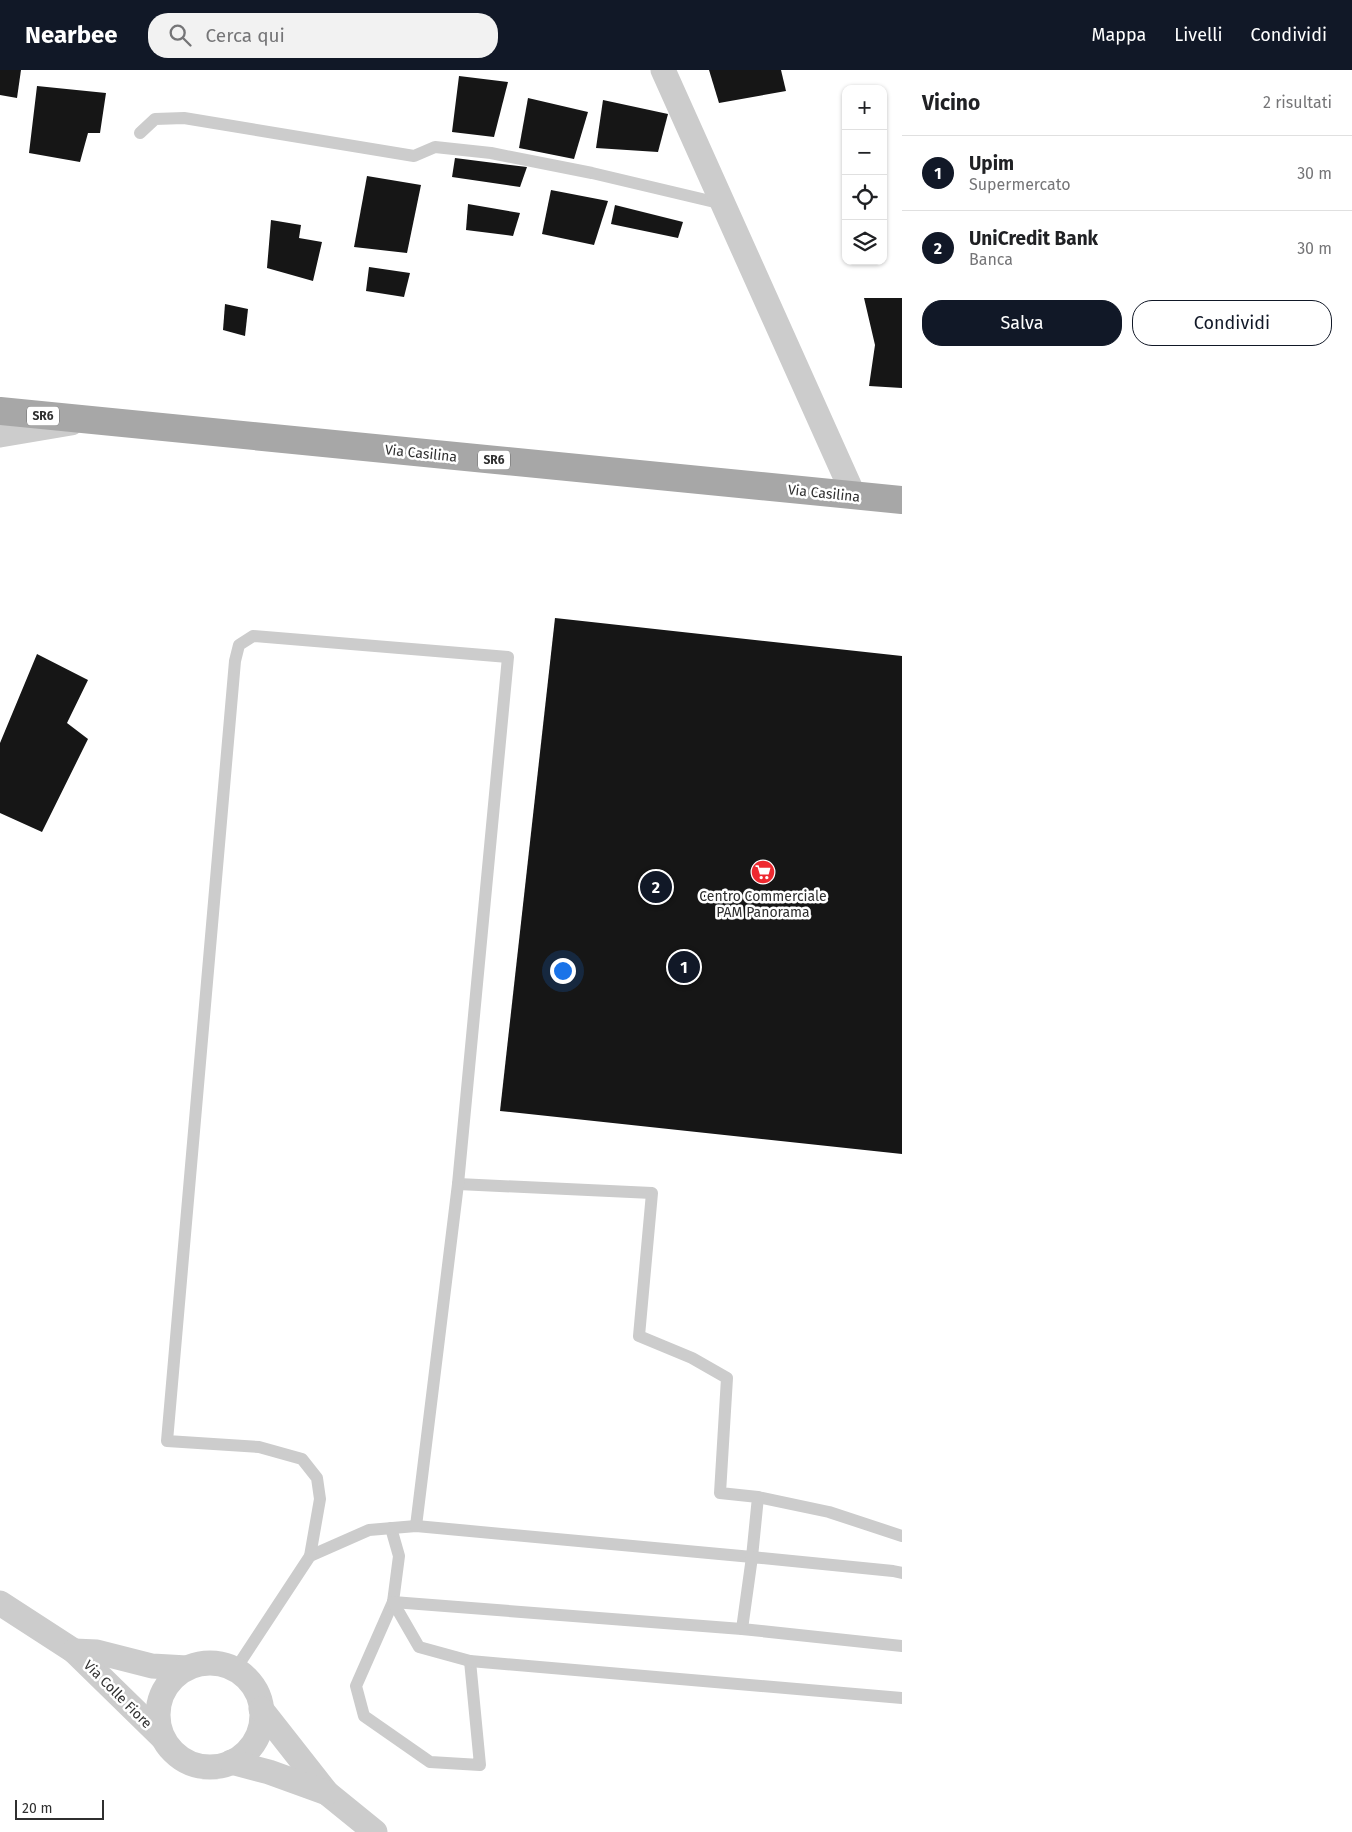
<!DOCTYPE html>
<html lang="it">
<head>
<meta charset="utf-8">
<style>
	:root { --surface:#fff; --page:#f2f2f2; --text:#202124; --muted:#757577; --line:#e0e0e0; --accent:#111827 }
	body { margin:0; font-family:"Fira Sans",sans-serif; background:var(--page); color:var(--text) }
	.controls { position:absolute; right:15px; top:15px; display:grid; overflow:hidden; border-radius:10px; box-shadow:0 1px 4px #0004 }
	.controls button { width:45px; height:45px; display:grid; place-items:center; padding:0; border:0; border-bottom:1px solid var(--line); background:var(--surface); color:var(--text); font:25px sans-serif }
	.scale { position:absolute; left:15px; bottom:12px; width:89px; box-sizing:border-box; padding-left:5px; border:2px solid #2f2f2f; border-top:0; font-size:14px; line-height:18px; white-space:nowrap; color:#2f2f2f; -webkit-text-stroke:4px #fff; paint-order:stroke }
	.you { position:absolute; left:562px; top:900px; width:18px; height:18px; margin:-12px; border:4px solid #fff; border-radius:50%; background:#1a73e8; box-shadow:0 0 0 8px #1a73e833 }
	.badge { display:grid; place-items:center; width:32px; height:32px; border-radius:50%; background:var(--accent); color:#fff; font-size:16px; font-weight:700 }
	.pin { position:absolute; translate:-50% -50%; border:2px solid #fff; box-shadow:0 1px 5px #0006 }
	.list { margin:0; padding:0; list-style:none }
	h2 { display:flex; justify-content:space-between; align-items:center; height:65px; margin:0; padding:0 20px; font-size:21px }
	h2 small { font-size:16px; font-weight:400; color:var(--muted) }
	.list li { display:grid; grid-template-columns:32px 1fr auto; gap:15px; align-items:center; box-sizing:border-box; height:75px; padding:0 20px; border-top:1px solid var(--line) }
	.list b { display:block; font-size:19px; white-space:nowrap }
	.list p { margin:0; font-size:16px; white-space:nowrap; color:var(--muted) }
	.list em { font-size:16px; font-style:normal; color:var(--muted) }
	.actions { display:flex; gap:10px; padding:15px 20px }
	.actions a { flex:1; padding:11px 0; border:1px solid var(--accent); border-radius:20px; text-align:center; font-size:18px; color:var(--accent) }
	.actions .main { background:var(--accent); color:#fff }
	.icon { flex:none; width:28px; height:28px; fill:none; stroke:currentColor; stroke-width:2; stroke-linecap:round; stroke-linejoin:round }
	.map { position:relative; flex:none; width:902px; height:1762px; overflow:hidden }
	header { display:flex; align-items:center; gap:30px; box-sizing:border-box; height:70px; padding:0 25px; background:var(--accent); color:#fff }
	header strong { font-size:24px }
	nav { display:flex; gap:28px; margin-inline-start:auto; font-size:18px }
	.search { width:350px; height:45px; background:var(--page); display:flex; align-items:center; gap:12px; box-sizing:border-box; padding:0 18px; border-radius:20px; color:var(--muted); font-size:19px }
	main { display:flex }
	aside { flex:1; background:var(--surface) }
	.map>svg:first-child { display:block }
</style>
</head>
<body>
<header>
<strong>Nearbee</strong>
<div class="search"><svg class="icon" aria-label="search" viewBox="0 0 24 24"><circle cx="10" cy="10" r="6"/><path d="M15 15l6 6"/></svg>Cerca qui</div>
<nav><a>Mappa</a><a>Livelli</a><a>Condividi</a></nav>
</header>
<main>
<div class="map">
<svg width="902" height="1762" viewBox="0 0 902 1762">
	<rect width="100%" height="100%" fill="#fff"/>
	<g fill="#161616">
		<polygon points="0,0 21,0 17,28 0,25"/>
		<polygon points="709,0 781,0 786,21 719,33"/>
		<polygon points="459,6 508,12 494,67 452,62"/>
		<polygon points="37,16 106,23 100,63 88,63 80,92 29,83"/>
		<polygon points="528,28 588,42 574,89 519,78"/>
		<polygon points="603,30 668,44 658,82 596,78"/>
		<polygon points="455,88 527,97 520,117 452,107"/>
		<polygon points="367,106 421,115 407,183 354,177"/>
		<polygon points="551,120 608,131 594,175 542,164"/>
		<polygon points="468,134 520,143 513,166 466,160"/>
		<polygon points="615,135 683,152 678,168 611,154"/>
		<polygon points="271,150 301,155 299,168 322,172 313,211 267,198"/>
		<polygon points="369,197 410,203 404,227 366,221"/>
		<polygon points="864,228 902,228 902,318 869,316 875,275"/>
		<polygon points="225,234 248,239 245,266 223,260"/>
		<polygon points="555,548 902,586 902,1084 500,1041"/>
		<polygon points="37,584 88,610 67,653 88,669 42,762 0,743 0,673"/>
	</g>
	<g fill="none" stroke-linecap="round" stroke-linejoin="round">
		<g stroke="#ccc" stroke-width="12">
			<polyline points="140,63 155,49 184,48 414,86 435,77 491,83 592,103 723,134"/>
			<polyline points="758,1427 829,1442 902,1466"/>
			<polyline points="391,1458 399,1486 393,1532 356,1616 364,1646 430,1692 480,1695 470,1591"/>
			<polyline points="310,1486 369,1460 416,1456 752,1487 758,1427 720,1423 727,1308 692,1288 639,1266 652,1123 458,1114"/>
			<polyline points="902,1503 893,1501 752,1487 742,1559 902,1576"/>
			<polyline points="393,1532 419,1577 470,1591 902,1628"/>
			<polyline points="393,1532 742,1559"/>
			<polyline points="235,1600 310,1486 320,1429 317,1408 302,1389 259,1377 167,1371 235,591 239,575 253,566 508,587 458,1114 416,1456"/>
		</g>
		<g stroke="#ccc" stroke-width="25">
			<polyline points="663,0 854,426"/>
			<polyline points="0,365 71,353"/>
			<polyline points="0,1533 74,1581 162,1667"/>
			<polyline points="74,1581 97,1582 152,1596 187,1598"/>
			<circle cx="210" cy="1645" r="52"/>
			<polyline points="261,1639 327,1723 375,1762"/>
			<polyline points="231,1692 269,1702 327,1723"/>
		</g>
		<polyline stroke="#a7a7a7" stroke-width="28" points="0,341 902,430"/>
	</g>
	<defs>
		<g id="supermarket-disc" transform="scale(1.25)"><circle r="9.5" fill="#ee2930" stroke="#fff"/><path d="M-6-5.5h2.5l.6 2H6L4.5 2H-2.5L-4.4-4H-6ZM-1.5 3.2a1.3 1.3 0 1 0 .1 0ZM3 3.2a1.3 1.3 0 1 0 .1 0Z" fill="#fff"/></g>
	</defs>
	<g fill-rule="evenodd">
		<use href="#supermarket-disc" x="763" y="802"/>
	</g>
	<g text-anchor="middle" stroke-width="5" stroke-linejoin="round" paint-order="stroke">
		<g fill="#fff" stroke="#6d6d6d" stroke-width="1">
			<rect x="27" y="336.5" width="32" height="19" rx="4"/>
			<rect x="478" y="380.5" width="32" height="19" rx="4"/>
		</g>
		<g font-size="12" font-weight="bold" fill="#2f2f2f">
			<text x="43" y="350">SR6</text>
			<text x="494" y="394">SR6</text>
		</g>
		<g font-size="14" fill="#2f2f2f" stroke="#fff">
			<text transform="translate(421 383) rotate(6)" y="5">Via Casilina</text>
			<text transform="translate(824 423) rotate(6)" y="5">Via Casilina</text>
			<text transform="translate(118 1624) rotate(45)" y="5">Via Colle Fiore</text>
		</g>
		<g font-size="14" fill="#2f2f2f" stroke="#fff">
			<text x="763" y="831">Centro Commerciale<tspan x="763" dy="16">PAM Panorama</tspan></text>
		</g>
	</g>
</svg>
<div class="controls">
<button>+</button>
<button>−</button>
<button><svg class="icon" aria-label="locate" viewBox="0 0 24 24"><circle cx="12" cy="12" r="6"/><path d="M12 2v4M12 18v4M2 12h4M18 12h4"/></svg></button>
<button><svg class="icon" aria-label="layers" viewBox="0 0 24 24"><path d="M12 4l9 5-9 5-9-5zM3 14l9 5 9-5"/></svg></button>
</div>
<div class="scale">20 m</div>
<div class="you"></div>
<div class="pin badge" style="left:684px;top:897px">1</div>
<div class="pin badge" style="left:656px;top:817px">2</div>
</div>
<aside>
<h2>Vicino<small>2 risultati</small></h2>
<ul class="list">
<li><span class="badge">1</span><div><b>Upim</b><p>Supermercato</p></div><em>30 m</em></li>
<li><span class="badge">2</span><div><b>UniCredit Bank</b><p>Banca</p></div><em>30 m</em></li>
</ul>
<div class="actions"><a class="main">Salva</a><a>Condividi</a></div>
</aside>
</main>
</body>
</html>
